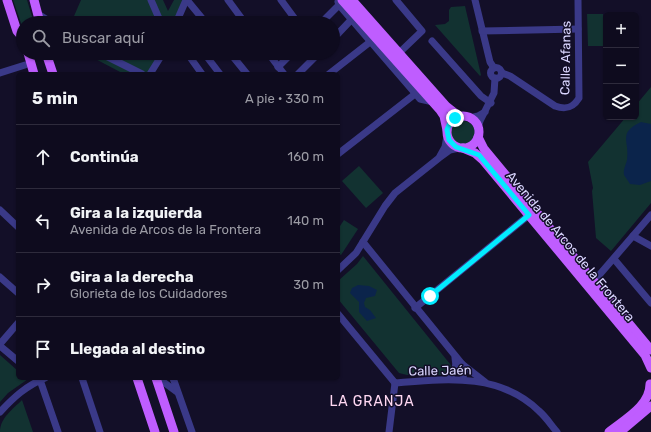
<!DOCTYPE html>
<html lang="es">
<head>
<meta charset="utf-8">
<style>
	:root { --surface:#0e0b1e; --page:#1c192b; --text:#f1f3f6; --muted:#9b9ba4; --line:#2e2b3c }
	body { margin:0; font-family:Rubik,sans-serif; background:var(--page); color:var(--text) }
	.controls { position:absolute; right:12px; top:12px; display:grid; overflow:hidden; border-radius:6px; box-shadow:0 1px 3px #0004 }
	.controls button { width:36px; height:36px; display:grid; place-items:center; padding:0; border:0; border-bottom:1px solid var(--line); background:var(--surface); color:var(--text); font:20px sans-serif }
	.stop { position:absolute; width:12px; height:12px; margin:-9px; border:3px solid #02ebff; border-radius:50%; background:#fff }
	.stop.end { background:#02ebff; border-color:#fff; box-shadow:0 1px 4px #0008 }
	.list { margin:0; padding:0; list-style:none }
	h2 { display:flex; justify-content:space-between; align-items:center; height:52px; margin:0; padding:0 16px; font-size:17px }
	h2 small { font-size:13px; font-weight:400; color:var(--muted) }
	.list li { display:grid; grid-template-columns:26px 1fr auto; gap:12px; align-items:center; box-sizing:border-box; height:64px; padding:0 16px; border-top:1px solid var(--line) }
	.list b { display:block; font-size:15px; white-space:nowrap }
	.list p { margin:0; font-size:13px; white-space:nowrap; color:var(--muted) }
	.list em { font-size:13px; font-style:normal; color:var(--muted) }
	.icon { flex:none; width:22px; height:22px; fill:none; stroke:currentColor; stroke-width:2; stroke-linecap:round; stroke-linejoin:round }
	.map { position:relative; flex:none; width:651px; height:432px; overflow:hidden }
	.search { position:absolute; background:var(--surface); box-shadow:0 1px 3px #0004; left:16px; top:16px; width:324px; height:44px; display:flex; align-items:center; gap:10px; box-sizing:border-box; padding:0 14px; border-radius:22px; color:var(--muted); font-size:15px }
	.panel { position:absolute; background:var(--surface); box-shadow:0 1px 3px #0004; left:16px; top:72px; width:324px; height:308px; border-radius:6px }
	.map>svg:first-child { display:block }
</style>
</head>
<body>
<div class="map">
<svg width="651" height="432" viewBox="0 0 651 432">
	<rect width="100%" height="100%" fill="#130f28"/>
	<g fill="#123231">
		<polygon points="13,0 27,0 34,23 23,23 23,29"/>
		<polygon points="81,0 163,0 168,11 174,0 186,0 174,23 71,23"/>
		<polygon points="465,6 481,75 480,76 435,25 445,24 449,21 449,10 451,7"/>
		<polygon points="587,14 603,14 603,46 588,46"/>
		<polygon points="84,53 163,53 154,74 124,74"/>
		<polygon points="651,87 651,203 611,251 596,238 592,191 593,188 588,162 626,117 636,117 636,105"/>
		<circle cx="463" cy="133" r="12"/>
		<polygon points="359,166 383,193 366,208 342,181"/>
		<polygon points="344,220 358,229 341,255 338,253 338,229"/>
		<polygon points="363,256 450,364 453,370 449,375 407,375 399,373 338,299 338,281 357,264"/>
		<polygon points="0,355 18,371 18,378 28,379 8,393 0,402"/>
		<path d="M 22,400 L 33,432 L 0,432 C 0,418 13,409 22,400 Z"/>
	</g>
	<g fill="#0b244b">
		<path d="M 641,122 L 651,124 L 651,181 L 640,185 L 630,184 L 624,175 C 623,169 626,165 627,160 C 630,141 617,133 641,122 Z"/>
		<polygon points="358,285 369,286 377,290 375,296 366,298 364,303 365,307 370,310 376,318 367,321 359,312 359,302 350,293 352,288"/>
	</g>
	<g fill="none" stroke-linecap="round" stroke-linejoin="round">
		<g stroke="#3a3988" stroke-width="7">
			<polyline points="151,0 161,23"/>
			<polyline points="187,0 206,23"/>
			<polyline points="228,0 245,23"/>
			<polyline points="281,0 298,23"/>
			<polyline points="396,0 422,31 399,53"/>
			<polyline points="475,0 490,62 494,68"/>
			<polyline points="339,5 420,99 433,102"/>
			<polyline points="38,14 52,23"/>
			<polyline points="176,23 186,0"/>
			<polyline points="321,23 339,5 338,2"/>
			<polyline points="482,31 578,29"/>
			<polyline points="333,39 351,20"/>
			<polyline points="432,41 481,96 491,103"/>
			<polyline points="100,53 142,74"/>
			<polyline points="187,53 202,74"/>
			<polyline points="204,53 220,74"/>
			<polyline points="230,53 247,74"/>
			<polyline points="268,53 284,74"/>
			<polyline points="278,67 292,53"/>
			<circle cx="496" cy="73" r="5.5"/>
			<polyline points="0,73 25,65"/>
			<path d="M 502,73 L 510,76 L 555,106 C 566,110 573,108 579,98 L 578,0"/>
			<polyline points="150,74 163,53"/>
			<polyline points="298,74 319,53"/>
			<polyline points="329,74 370,42"/>
			<polyline points="470,118 478,116 485,112"/>
			<polyline points="478,128 480,121 494,93 495,78"/>
			<polyline points="338,154 415,94"/>
			<polyline points="440,156 445,147 447,136"/>
			<polyline points="0,210 18,227"/>
			<polyline points="633,236 651,246"/>
			<polyline points="363,242 462,364 464,369 463,379"/>
			<polyline points="614,259 651,303"/>
			<polyline points="338,270 356,253 385,206 395,193 439,158 450,150 459,148"/>
			<polyline points="0,277 18,293"/>
			<polyline points="594,281 651,215"/>
			<polyline points="415,308 529,215"/>
			<polyline points="338,314 395,383"/>
			<polyline points="0,344 18,323"/>
			<polyline points="0,346 18,361"/>
			<polyline points="462,364 485,382"/>
			<polyline points="37,378 40,380 58,432"/>
			<polyline points="82,378 100,432"/>
			<polyline points="158,378 177,392"/>
			<polyline points="173,378 192,432"/>
			<path d="M 449,379 C 455,372 457,367 455,358"/>
			<path d="M 395,383 C 445,379 499,372 539,411 C 546,417 551,425 557,432"/>
			<path d="M 0,412 C 14,397 26,386 45,378"/>
			<polyline points="389,432 395,383"/>
		</g>
		<g stroke="#bf5dff" stroke-width="9">
			<polyline points="7,0 17,31 23,38"/>
			<polyline points="34,0 40,23"/>
			<polyline points="342,0 440,110 444,116 447,130"/>
			<polyline points="352,0 446,106 460,117"/>
			<polyline points="28,53 34,74"/>
			<polyline points="46,53 53,74"/>
			<circle cx="463" cy="132" r="16"/>
			<polyline points="478,137 484,149 651,350"/>
			<polyline points="463,148 475,153 483,160 645,355 651,368"/>
			<polyline points="137,378 155,432"/>
			<polyline points="156,378 174,432"/>
			<path d="M 609,432 C 625,419 650,406 650,384"/>
			<polyline points="620,432 651,406"/>
		</g>
	</g>
	<g fill="none" stroke-linecap="round" stroke-linejoin="round">
		<polyline stroke="#02ebff" stroke-width="5" points="430,296 529,215 479,155 456,147 449,140 447,130 449,125 455,118"/>
	</g>
	<g text-anchor="middle" stroke-width="3" stroke-linejoin="round" paint-order="stroke">
		<g font-size="13" fill="#dad6ff" stroke="#130f28">
			<text transform="translate(565 58) rotate(-89)" y="5">Calle Afanas</text>
			<text transform="translate(571 246) rotate(50)" y="5">Avenida de Arcos de la Frontera</text>
			<text transform="translate(440 370) rotate(-1)" y="5">Calle Jaén</text>
		</g>
		<g font-size="14" letter-spacing="1" fill="#ffd8f2" stroke="#130f28">
			<text x="372" y="406">LA GRANJA</text>
		</g>
	</g>
</svg>
<div class="controls">
<button>+</button>
<button>−</button>
<button><svg class="icon" aria-label="layers" viewBox="0 0 24 24"><path d="M12 4l9 5-9 5-9-5zM3 14l9 5 9-5"/></svg></button>
</div>
<div class="stop" style="left:430px;top:296px"></div>
<div class="stop end" style="left:455px;top:118px"></div>
<div class="search"><svg class="icon" aria-label="search" viewBox="0 0 24 24"><circle cx="10" cy="10" r="6"/><path d="M15 15l6 6"/></svg>Buscar aquí</div>
<section class="panel">
<h2>5 min<small>A pie · 330 m</small></h2>
<ul class="list">
<li><svg class="icon" aria-label="ahead" viewBox="0 0 24 24"><path d="M12 20V5M6 11l6-6 6 6"/></svg><div><b>Continúa</b></div><em>160 m</em></li>
<li><svg class="icon" aria-label="left" viewBox="0 0 24 24"><path d="M17 20v-9H6M10 6l-5 5 5 5"/></svg><div><b>Gira a la izquierda</b><p>Avenida de Arcos de la Frontera</p></div><em>140 m</em></li>
<li><svg class="icon" aria-label="right" viewBox="0 0 24 24"><path d="M7 20v-9h11M14 6l5 5-5 5"/></svg><div><b>Gira a la derecha</b><p>Glorieta de los Cuidadores</p></div><em>30 m</em></li>
<li><svg class="icon" aria-label="arrive" viewBox="0 0 24 24"><path d="M6 21V4h12l-3 4 3 4H6"/></svg><div><b>Llegada al destino</b></div></li>
</ul>
</section>
</div>
</body>
</html>
